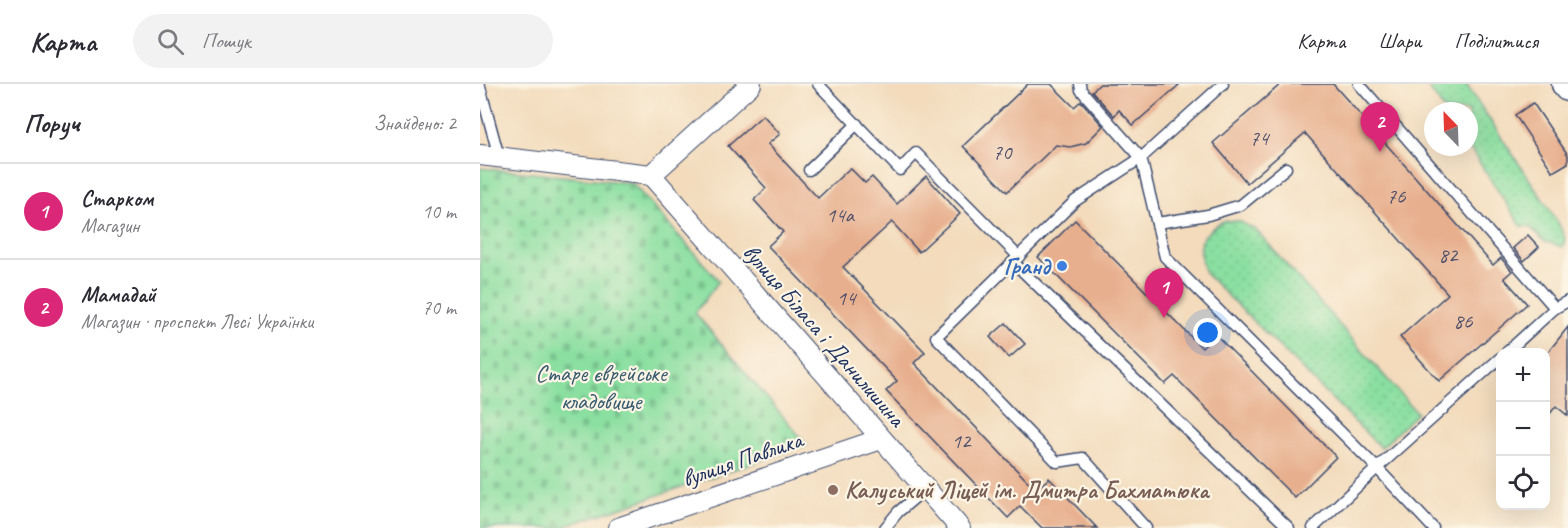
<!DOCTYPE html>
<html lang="uk">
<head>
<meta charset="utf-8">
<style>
	:root { --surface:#fff; --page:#f2f2f3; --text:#2b2b33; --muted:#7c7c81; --line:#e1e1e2; --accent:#db2777 }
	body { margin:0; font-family:Caveat,sans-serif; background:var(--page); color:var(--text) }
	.controls { position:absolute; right:18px; bottom:18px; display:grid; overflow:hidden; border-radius:12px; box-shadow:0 6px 24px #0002 }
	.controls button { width:54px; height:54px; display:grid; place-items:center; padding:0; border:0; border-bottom:2px solid var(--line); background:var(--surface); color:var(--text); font:30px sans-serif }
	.compass { position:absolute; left:944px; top:18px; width:54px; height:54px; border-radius:50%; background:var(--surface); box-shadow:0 6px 24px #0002; rotate:337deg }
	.you { position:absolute; left:728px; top:249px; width:21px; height:21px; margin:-15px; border:4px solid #fff; border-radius:50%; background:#1a73e8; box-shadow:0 0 0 9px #1a73e833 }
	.badge { display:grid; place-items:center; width:39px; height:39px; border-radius:50%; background:var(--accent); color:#fff; font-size:20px; font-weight:700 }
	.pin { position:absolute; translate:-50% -50px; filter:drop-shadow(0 2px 3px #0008) }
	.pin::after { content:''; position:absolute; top:32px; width:21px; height:18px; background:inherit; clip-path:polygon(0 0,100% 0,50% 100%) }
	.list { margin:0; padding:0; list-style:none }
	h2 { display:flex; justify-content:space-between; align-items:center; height:78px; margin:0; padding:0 24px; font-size:26px }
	h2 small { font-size:20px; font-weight:400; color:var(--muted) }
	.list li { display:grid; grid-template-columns:39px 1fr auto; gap:18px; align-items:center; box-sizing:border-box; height:96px; padding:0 24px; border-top:2px solid var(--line) }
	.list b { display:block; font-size:22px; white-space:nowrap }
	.list p { margin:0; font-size:20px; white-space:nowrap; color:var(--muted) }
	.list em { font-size:20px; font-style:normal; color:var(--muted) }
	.icon { flex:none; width:33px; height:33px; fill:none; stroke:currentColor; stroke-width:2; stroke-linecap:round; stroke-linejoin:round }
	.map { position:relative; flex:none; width:1088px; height:444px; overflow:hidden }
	header { display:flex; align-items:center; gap:36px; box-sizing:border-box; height:84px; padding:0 30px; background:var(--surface); border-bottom:2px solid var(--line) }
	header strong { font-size:28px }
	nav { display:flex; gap:33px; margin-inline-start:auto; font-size:21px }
	.search { width:420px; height:54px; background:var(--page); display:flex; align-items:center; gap:15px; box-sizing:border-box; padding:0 21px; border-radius:33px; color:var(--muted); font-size:22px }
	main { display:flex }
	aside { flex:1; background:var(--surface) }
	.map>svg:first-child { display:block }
</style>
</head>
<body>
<header>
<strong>Карта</strong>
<div class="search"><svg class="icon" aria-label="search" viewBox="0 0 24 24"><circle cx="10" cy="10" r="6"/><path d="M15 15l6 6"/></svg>Пошук</div>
<nav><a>Карта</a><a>Шари</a><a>Поділитися</a></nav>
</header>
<main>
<aside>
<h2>Поруч<small>Знайдено: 2</small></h2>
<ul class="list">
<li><span class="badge">1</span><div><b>Старком</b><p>Магазин</p></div><em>10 m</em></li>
<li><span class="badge">2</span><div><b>Мамадай</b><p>Магазин · проспект Лесі Українки</p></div><em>70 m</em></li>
</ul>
</aside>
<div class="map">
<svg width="1088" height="444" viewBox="0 0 1088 444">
	<defs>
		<pattern id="grass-dots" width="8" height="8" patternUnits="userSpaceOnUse" patternTransform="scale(1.5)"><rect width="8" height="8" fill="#8bdfa1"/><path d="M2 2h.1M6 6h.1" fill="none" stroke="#77c08d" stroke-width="1.8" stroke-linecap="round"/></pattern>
		<pattern id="cemetery-stones" width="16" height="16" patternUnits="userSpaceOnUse" patternTransform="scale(1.5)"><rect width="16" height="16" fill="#8bdfa1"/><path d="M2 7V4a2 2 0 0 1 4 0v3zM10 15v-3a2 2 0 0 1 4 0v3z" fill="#77c08d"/></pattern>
	</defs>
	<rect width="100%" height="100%" fill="#fcf5e5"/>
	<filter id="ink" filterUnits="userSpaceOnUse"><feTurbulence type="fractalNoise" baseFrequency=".0167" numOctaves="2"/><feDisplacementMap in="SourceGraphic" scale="12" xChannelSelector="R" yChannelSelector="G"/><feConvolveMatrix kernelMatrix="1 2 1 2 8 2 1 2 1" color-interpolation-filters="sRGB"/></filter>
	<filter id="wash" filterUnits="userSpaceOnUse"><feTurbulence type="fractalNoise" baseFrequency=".008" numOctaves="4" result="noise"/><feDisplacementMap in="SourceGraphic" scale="24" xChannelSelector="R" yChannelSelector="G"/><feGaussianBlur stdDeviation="1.35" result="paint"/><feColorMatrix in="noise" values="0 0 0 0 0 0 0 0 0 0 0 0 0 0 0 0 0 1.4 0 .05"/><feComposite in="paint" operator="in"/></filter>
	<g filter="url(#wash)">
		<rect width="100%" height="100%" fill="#f3dbbc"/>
		<g fill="url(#grass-dots)" stroke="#538780" stroke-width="1.5">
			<polygon points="946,0 986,0 1079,140 1085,155 1083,163 1064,157 1049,142 1042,143 989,63 989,27 965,27"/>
			<path d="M 743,137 L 759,137 L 776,146 L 937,329 L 901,364 L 725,189 C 716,162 718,152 743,137 Z"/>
		</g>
		<polygon fill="url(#cemetery-stones)" stroke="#538780" stroke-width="1.5" points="0,84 152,99 239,197 215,229 327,361 80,444 0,444"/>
		<g id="blocks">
			<g fill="#e7af8d">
				<polygon points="548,0 571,0 594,23 601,17 623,42 606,59 590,63 576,61 527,108 483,62"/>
				<polygon points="620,0 700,0 653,41 639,26 634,32 612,7"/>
				<polygon points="801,0 853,0 1013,181 1021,174 1032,187 1024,194 1047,220 959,297 920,253 968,210 825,49 767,99 733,59"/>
				<polygon points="1053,19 1088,71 1088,79 1073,88 1035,31"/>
				<polygon points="283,31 300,50 288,60 338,114 370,84 385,99 392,93 417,120 446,92 480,130 439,168 412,138 363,183 445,268 434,279 556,406 569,394 617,444 562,444 540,422 528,434 406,307 417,297 288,162 303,148 274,116 286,104 248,62"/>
				<polygon points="595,136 722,264 736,251 856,373 815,414 694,292 685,300 558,173"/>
				<polygon points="1048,151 1059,163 1044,177 1033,164"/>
				<polygon points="526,239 545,260 529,274 510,253"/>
				<polygon points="1088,243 1088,332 1076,322 1065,336 1065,272"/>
			</g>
		</g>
	</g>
	<g filter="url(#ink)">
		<use href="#blocks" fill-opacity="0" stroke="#3b496c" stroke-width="1.5"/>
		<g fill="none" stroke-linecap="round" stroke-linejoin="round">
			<g stroke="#3b496c" stroke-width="13">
				<g id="service">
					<polyline points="338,0 420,86 436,69 539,173"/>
					<polyline points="600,0 601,6 661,74 685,173 897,384 953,444"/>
					<polyline points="879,0 1075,224"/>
					<polyline points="0,3 19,73"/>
					<polyline points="329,86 377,40"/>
					<polyline points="677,139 728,131 761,121 806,84"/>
					<polyline points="534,179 809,444"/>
					<polyline points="1027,268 1075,224 1088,217"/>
					<polyline points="405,444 418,428 445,405"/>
					<polyline points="666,444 603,374 577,378 456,253 595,117 661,74 743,0"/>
					<polyline points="833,444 897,384 1020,274"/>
				</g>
			</g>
			<g stroke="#3b496c" stroke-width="22">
				<g id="minor">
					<polyline points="0,71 171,91 271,0"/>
					<polyline points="171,91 480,444"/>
					<polyline points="138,444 401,355"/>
				</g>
			</g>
			<g stroke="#3b496c" stroke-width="31">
				<polyline id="secondary" points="1086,0 1088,3"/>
			</g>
			<use href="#service" stroke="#fff" stroke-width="10"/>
			<use href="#minor" stroke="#fff" stroke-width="20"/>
			<use href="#secondary" stroke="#fff" stroke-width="28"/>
		</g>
	</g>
	<circle fill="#3f7fe0" stroke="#fcf5e5" stroke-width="2" cx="582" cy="182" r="6"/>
	<circle fill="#8d6e63" stroke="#fcf5e5" stroke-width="2" cx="353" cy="406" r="6"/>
	<g text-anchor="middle" stroke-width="4.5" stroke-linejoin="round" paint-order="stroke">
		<g font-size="21" fill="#4e4f6a">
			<text x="779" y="61">74</text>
			<text x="522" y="75">70</text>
			<text x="916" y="119">76</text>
			<text x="360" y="138">14а</text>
			<text x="968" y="178">82</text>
			<text x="366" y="221">14</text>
			<text x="983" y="244">86</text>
			<text x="481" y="364">12</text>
		</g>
		<g font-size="24" font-weight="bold" fill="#366cbe" stroke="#fcf5e5" text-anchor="end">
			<text x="570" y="190">Гранд</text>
		</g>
		<g font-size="24" fill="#1b2f5e" stroke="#fcf5e5">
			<text transform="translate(344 251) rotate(49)" y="8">вулиця Біласа і Данилишина</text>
			<text transform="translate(262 375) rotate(-19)" y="8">вулиця Павлика</text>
		</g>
		<g font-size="24" fill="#375b6f" stroke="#fcf5e5">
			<text x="121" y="297">Старе єврейське<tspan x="121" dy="28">кладовище</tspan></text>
		</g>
		<g font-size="24" font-weight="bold" fill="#785e54" stroke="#fcf5e5" text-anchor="start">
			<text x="365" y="414">Калуський Ліцей ім. Дмитра Бахматюка</text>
		</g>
	</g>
</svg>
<div class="controls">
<button>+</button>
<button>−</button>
<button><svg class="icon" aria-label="locate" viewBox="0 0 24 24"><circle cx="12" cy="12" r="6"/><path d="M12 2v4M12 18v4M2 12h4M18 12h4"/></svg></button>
</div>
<svg class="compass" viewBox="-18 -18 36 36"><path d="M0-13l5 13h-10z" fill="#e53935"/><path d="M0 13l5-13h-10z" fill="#7c7c81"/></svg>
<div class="you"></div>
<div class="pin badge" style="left:684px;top:234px">1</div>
<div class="pin badge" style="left:900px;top:68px">2</div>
</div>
</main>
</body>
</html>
